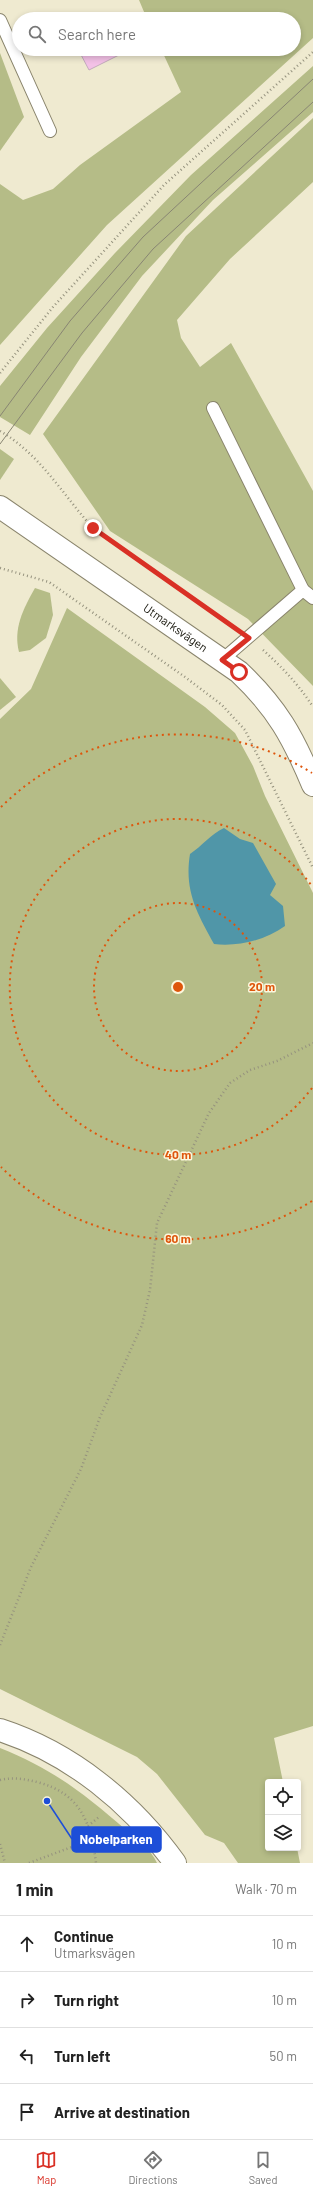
<!DOCTYPE html>
<html lang="en">
<head>
<meta charset="utf-8">
<style>
	:root { --surface:#fff; --page:#f6f6f6; --text:#222; --muted:#767676; --line:#e0e0e0; --accent:#d93025 }
	body { margin:0; font-family:Barlow,sans-serif; background:var(--page); color:var(--text) }
	.controls { position:absolute; right:12px; bottom:12px; display:grid; overflow:hidden; border-radius:4px; box-shadow:0 2px 6px #0003 }
	.controls button { width:36px; height:36px; display:grid; place-items:center; padding:0; border:0; border-bottom:1px solid var(--line); background:var(--surface); color:var(--text); font:20px sans-serif }
	.stop { position:absolute; width:12px; height:12px; margin:-9px; border:3px solid #d93025; border-radius:50%; background:#fff }
	.stop.end { background:#d93025; border-color:#fff; box-shadow:0 1px 4px #0008 }
	.list { margin:0; padding:0; list-style:none }
	h2 { display:flex; justify-content:space-between; align-items:center; height:52px; margin:0; padding:0 16px; font-size:17px }
	h2 small { font-size:13px; font-weight:400; color:var(--muted) }
	.list li { display:grid; grid-template-columns:26px 1fr auto; gap:12px; align-items:center; box-sizing:border-box; height:56px; padding:0 16px; border-top:1px solid var(--line) }
	.list b { display:block; font-size:15px; white-space:nowrap }
	.list p { margin:0; font-size:13px; white-space:nowrap; color:var(--muted) }
	.list em { font-size:13px; font-style:normal; color:var(--muted) }
	.icon { flex:none; width:22px; height:22px; fill:none; stroke:currentColor; stroke-width:2; stroke-linecap:round; stroke-linejoin:round }
	.map { position:relative; flex:none; width:313px; height:1863px; overflow:hidden }
	.search { position:absolute; background:var(--surface); box-shadow:0 2px 6px #0003; left:12px; right:12px; top:12px; height:44px; display:flex; align-items:center; gap:10px; box-sizing:border-box; padding:0 14px; border-radius:22px; color:var(--muted); font-size:15px }
	.sheet { height:276px; background:var(--surface) }
	nav { display:flex; justify-content:space-around; align-items:center; box-sizing:border-box; height:56px; border-top:1px solid var(--line); background:var(--surface); font-size:11px; color:var(--muted) }
	nav a { display:grid; justify-items:center; gap:2px }
	nav .on { color:var(--accent) }
	.map>svg:first-child { display:block }
</style>
</head>
<body>
<div class="map">
<svg width="313" height="1863" viewBox="0 0 313 1863">
	<rect width="100%" height="100%" fill="#efead0"/>
	<g fill="#b5bc87">
		<polygon points="139,0 313,0 313,38 107,225 0,345 0,184 23,200 53,189 80,165 181,92 161,49 294,49 294,19 147,19"/>
		<polygon points="0,53 24,117 0,151"/>
		<polygon points="313,66 313,112 213,200 142,276 81,357 30,435 0,417 0,386 47,328 115,253 191,175"/>
		<polygon points="313,118 313,182 230,259 177,320 181,338 200,367 231,343 313,491 313,686 248,619 110,531 43,434 186,236"/>
		<polygon points="0,449 14,459 0,480"/>
		<path d="M 35,588 L 50,593 L 53,615 L 46,638 L 30,650 L 19,652 C 13,629 23,609 35,588 Z"/>
		<polygon points="67,608 205,707 235,733 253,766 265,796 313,893 313,1726 274,1738 283,1782 268,1782 268,1848 297,1848 300,1863 238,1863 224,1843 205,1835 157,1774 137,1757 0,1689 0,719 31,689"/>
		<polygon points="0,678 16,697 0,710"/>
		<path d="M 0,1748 C 51,1768 85,1794 126,1830 C 137,1840 151,1849 157,1863 L 0,1863 Z"/>
	</g>
	<path fill="#5096a8" d="M 224,828 L 240,839 L 253,843 L 276,884 L 270,895 L 283,906 L 285,926 C 266,940 238,947 214,944 C 197,913 184,891 190,854 C 202,846 211,834 224,828 Z"/>
	<g fill="#f3c1e6" stroke="#c3acbd">
		<polygon points="111,14 113,19 101,19"/>
		<polygon points="78,49 128,49 129,50 89,70"/>
	</g>
	<g fill="none" stroke-linecap="round" stroke-linejoin="round">
		<g stroke="#89846c" stroke-width="14">
			<g id="service">
				<polyline points="0,20 50,131"/>
				<polyline points="213,408 303,590"/>
				<polyline points="222,660 303,590 313,598"/>
			</g>
		</g>
		<g stroke="#89846c" stroke-width="24">
			<g id="minor">
				<path id="s1" d="M 0,507 L 239,672 C 277,708 293,737 313,785"/>
				<path d="M 0,1730 C 71,1753 132,1803 175,1863"/>
			</g>
		</g>
		<g stroke="#95927e" stroke-width="2.5" stroke-dasharray="1 3" stroke-linecap="butt">
			<polyline points="0,373 53,307 164,185 313,52"/>
			<path d="M 0,431 C 41,455 62,494 93,528 L 231,625"/>
			<polyline points="0,568 49,582 185,677 222,705 245,730 313,868"/>
			<path d="M 263,650 C 282,667 299,685 313,707"/>
			<polyline points="0,1645 31,1567 81,1469 100,1417 142,1325 150,1290 157,1223 209,1113 230,1083 250,1070 277,1061 313,1043"/>
			<path d="M 0,1780 C 13,1777 25,1779 37,1782 C 80,1793 91,1822 96,1863"/>
			<polyline points="88,1826 99,1817"/>
			<polyline points="0,1844 5,1863"/>
			<polyline points="29,1863 93,1839"/>
		</g>
		<use href="#service" stroke="#fff" stroke-width="12"/>
		<use href="#minor" stroke="#fff" stroke-width="22"/>
		<g stroke="#888573" stroke-width="1">
			<polyline points="0,416 70,321 143,237 313,79"/>
			<polyline points="0,444 82,333 153,249 313,102"/>
		</g>
	</g>
	<g fill="none" stroke-linecap="round" stroke-linejoin="round">
		<polyline stroke="#d93025" stroke-width="5" points="93,528 249,638 222,660 239,672"/>
	</g>
	<g fill="none" stroke="#de560c" stroke-width="2" stroke-dasharray="2 4">
		<circle cx="178" cy="987" r="84"/>
		<path d="M312 1088A168 168 0 1 1 312 886"/>
		<path d="M312 1201A252 252 0 0 1 1 1167M1 807A252 252 0 0 1 312 773"/>
	</g>
	<g text-anchor="middle" stroke-width="3" stroke-linejoin="round" paint-order="stroke">
		<g font-size="12" fill="#16150b" stroke="#fcf7dd">
			<text dy="4" stroke="none"><textPath href="#s1" startOffset="213">Utmarksvägen</textPath></text>
		</g>
	</g>
	<circle cx="178" cy="987" r="6" fill="#de560c" stroke="#fcf7dd" stroke-width="2"/>
	<g font-size="12" text-anchor="middle" font-weight="bold" fill="#de560c" stroke="#fcf7dd" stroke-width="3" stroke-linejoin="round" paint-order="stroke">
		<text x="262" y="991">20 m</text>
		<text x="178" y="1159">40 m</text>
		<text x="178" y="1243">60 m</text>
	</g>
	<path fill="none" stroke="#1d4ed8" stroke-width="1.5" d="M47 1801L72 1839"/>
	<circle fill="#1d4ed8" stroke="#fcf7dd" stroke-width="1.5" cx="47" cy="1801" r="4"/>
	<rect fill="#1d4ed8" stroke="#1d4ed8" stroke-width="1.5" x="72" y="1827" width="89" height="25" rx="4"/>
	<g font-size="13" text-anchor="middle" font-weight="bold" fill="#fff">
		<text x="116" y="1844">Nobelparken</text>
	</g>
</svg>
<div class="controls">
<button><svg class="icon" aria-label="locate" viewBox="0 0 24 24"><circle cx="12" cy="12" r="6"/><path d="M12 2v4M12 18v4M2 12h4M18 12h4"/></svg></button>
<button><svg class="icon" aria-label="layers" viewBox="0 0 24 24"><path d="M12 4l9 5-9 5-9-5zM3 14l9 5 9-5"/></svg></button>
</div>
<div class="stop" style="left:239px;top:672px"></div>
<div class="stop end" style="left:93px;top:528px"></div>
<div class="search"><svg class="icon" aria-label="search" viewBox="0 0 24 24"><circle cx="10" cy="10" r="6"/><path d="M15 15l6 6"/></svg>Search here</div>
</div>
<section class="sheet">
<h2>1 min<small>Walk · 70 m</small></h2>
<ul class="list">
<li><svg class="icon" aria-label="ahead" viewBox="0 0 24 24"><path d="M12 20V5M6 11l6-6 6 6"/></svg><div><b>Continue</b><p>Utmarksvägen</p></div><em>10 m</em></li>
<li><svg class="icon" aria-label="right" viewBox="0 0 24 24"><path d="M7 20v-9h11M14 6l5 5-5 5"/></svg><div><b>Turn right</b></div><em>10 m</em></li>
<li><svg class="icon" aria-label="left" viewBox="0 0 24 24"><path d="M17 20v-9H6M10 6l-5 5 5 5"/></svg><div><b>Turn left</b></div><em>50 m</em></li>
<li><svg class="icon" aria-label="arrive" viewBox="0 0 24 24"><path d="M6 21V4h12l-3 4 3 4H6"/></svg><div><b>Arrive at destination</b></div></li>
</ul>
</section>
<nav>
<a class="on"><svg class="icon" aria-label="map" viewBox="0 0 24 24"><path d="M3 6l6-2 6 2 6-2v14l-6 2-6-2-6 2zM9 4v14M15 6v14"/></svg>Map</a>
<a><svg class="icon" aria-label="directions" viewBox="0 0 24 24"><path d="M12 3l9 9-9 9-9-9zM9 14v-3h6M13 9l2 2-2 2"/></svg>Directions</a>
<a><svg class="icon" aria-label="saved" viewBox="0 0 24 24"><path d="M7 4h10v16l-5-4-5 4z"/></svg>Saved</a>
</nav>
</body>
</html>
